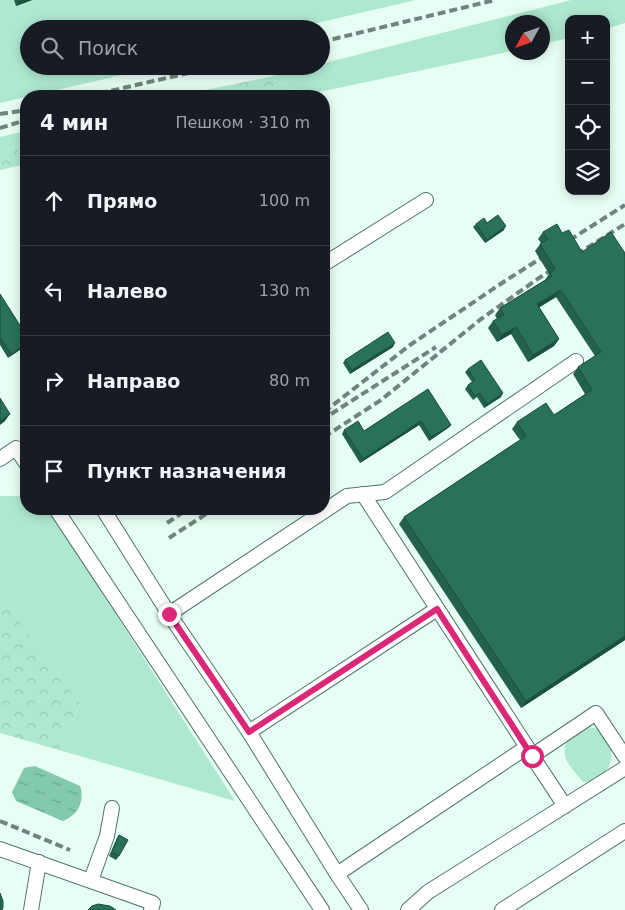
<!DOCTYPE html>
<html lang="ru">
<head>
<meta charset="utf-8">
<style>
	:root { --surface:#171b24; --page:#242831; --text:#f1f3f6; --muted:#9ea1a6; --line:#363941 }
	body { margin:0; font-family:"DejaVu Sans",sans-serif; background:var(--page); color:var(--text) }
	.controls { position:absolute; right:15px; top:15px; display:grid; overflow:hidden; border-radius:10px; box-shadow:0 2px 12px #0003 }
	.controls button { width:45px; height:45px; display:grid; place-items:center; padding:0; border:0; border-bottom:1px solid var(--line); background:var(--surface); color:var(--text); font:25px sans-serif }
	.compass { position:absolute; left:505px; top:15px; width:45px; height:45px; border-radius:50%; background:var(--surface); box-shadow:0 2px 12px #0003; rotate:230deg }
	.stop { position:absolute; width:15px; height:15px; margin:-11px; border:4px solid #db2777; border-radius:50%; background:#fff }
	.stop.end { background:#db2777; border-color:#fff; box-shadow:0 1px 5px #0008 }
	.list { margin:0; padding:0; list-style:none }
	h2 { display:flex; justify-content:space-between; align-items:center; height:65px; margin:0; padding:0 20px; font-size:21px }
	h2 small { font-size:16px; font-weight:400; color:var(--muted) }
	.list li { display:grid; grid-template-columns:32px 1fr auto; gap:15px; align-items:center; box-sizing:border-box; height:90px; padding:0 20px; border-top:1px solid var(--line) }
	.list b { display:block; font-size:19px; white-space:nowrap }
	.list em { font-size:16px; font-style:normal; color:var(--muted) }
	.icon { flex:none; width:28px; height:28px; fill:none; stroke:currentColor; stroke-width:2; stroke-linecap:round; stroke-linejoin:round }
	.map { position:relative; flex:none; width:625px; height:910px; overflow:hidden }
	.search { position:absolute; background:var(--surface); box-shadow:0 2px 12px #0003; left:20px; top:20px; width:310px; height:55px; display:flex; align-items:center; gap:12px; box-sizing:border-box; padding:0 18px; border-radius:28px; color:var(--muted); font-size:19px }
	.panel { position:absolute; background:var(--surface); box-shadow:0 2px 12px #0003; left:20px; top:90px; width:310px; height:425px; border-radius:20px }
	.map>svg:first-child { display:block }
</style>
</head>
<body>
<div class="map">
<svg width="625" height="910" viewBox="0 0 625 910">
	<defs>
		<pattern id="forest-crowns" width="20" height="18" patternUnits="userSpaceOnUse" patternTransform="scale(1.25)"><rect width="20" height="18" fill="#afe8d0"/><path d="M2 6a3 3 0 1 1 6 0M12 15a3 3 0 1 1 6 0" fill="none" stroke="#96c7b2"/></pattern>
		<pattern id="water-ripples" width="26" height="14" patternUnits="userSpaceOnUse" patternTransform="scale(1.25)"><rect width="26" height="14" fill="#82c9ad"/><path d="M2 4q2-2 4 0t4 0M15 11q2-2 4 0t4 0" fill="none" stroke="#69a38c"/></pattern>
	</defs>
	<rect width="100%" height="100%" fill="#e6fef3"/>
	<g fill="#afe8d0">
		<polygon points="0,0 14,0 16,6 32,0 416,0 291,29 29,29 29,66 161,66 0,103"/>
		<polygon points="571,0 625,0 625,23 606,29 606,19 569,19 569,38 543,44 542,22 512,22 512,51 305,95 269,77 311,66 321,66 321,64"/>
		<polygon points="26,131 26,160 16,147 0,150 0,137"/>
		<polygon points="0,496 21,496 26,499 26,509 46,509 50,511 235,801 59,750 80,703 0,594"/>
		<path d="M 588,727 C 593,728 599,728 603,732 C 620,751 610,783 583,782 C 578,776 572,769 568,763 C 558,745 571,732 588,727 Z"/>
	</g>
	<g fill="url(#forest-crowns)">
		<polygon points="269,77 305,95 175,96"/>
		<polygon points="16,147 26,160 26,164 0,170 0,150"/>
		<polygon points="0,594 80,703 59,750 0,733"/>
	</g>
	<path fill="url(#water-ripples)" d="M 35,766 L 80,786 C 85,801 78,815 63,821 L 16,801 L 12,792 L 24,768 Z"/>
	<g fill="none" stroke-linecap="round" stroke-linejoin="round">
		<g stroke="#507566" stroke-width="16">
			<g id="minor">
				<polyline points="324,264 426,200"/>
				<polyline points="0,459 16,448 26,463"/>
				<polyline points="363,494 527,747"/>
				<polyline points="56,509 322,910"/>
				<polyline points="103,509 169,614 249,732 337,874 361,910"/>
				<polyline points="169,614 347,496 385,492 576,361"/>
				<polyline points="249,732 437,609"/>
				<polyline points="565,806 532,756 596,713 625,757"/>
				<polyline points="0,849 153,903 151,910"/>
				<polyline points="337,874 527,747 531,754"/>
				<polyline points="91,880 107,836 112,808"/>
				<polyline points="31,910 39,862"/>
				<polyline points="408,910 428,892 625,768"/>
				<polyline points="502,910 625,831"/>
			</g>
		</g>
		<use href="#minor" stroke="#fff" stroke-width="14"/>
		<g stroke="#71847b" stroke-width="4" stroke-dasharray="8 4" stroke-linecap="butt">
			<polyline points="321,42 495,0"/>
			<polyline points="88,96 219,66"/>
			<polyline points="0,114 26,110"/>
			<polyline points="0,128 26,120"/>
			<polyline points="324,412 410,345 505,281 625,205"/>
			<polyline points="331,414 436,347"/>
			<polyline points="324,437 381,400 481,319 539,278 625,224"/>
			<polyline points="167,523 188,509"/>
			<polyline points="169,538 214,509"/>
			<polyline points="0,821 70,850"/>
		</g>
	</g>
	<g fill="#23614c">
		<polygon points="14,0 32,0 16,6"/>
		<polygon points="487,223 504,230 485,243 473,227 476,224"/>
		<polygon points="543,232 562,233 582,252 625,253 625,640 521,708 399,524 404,517 520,440 512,429 517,422 554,415 585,394 573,374 578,367 595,356 556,297 539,307 559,339 554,346 528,362 511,334 497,342 488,328 493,321 497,319 495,315 500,308 545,280 549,274 535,251 541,243 538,239"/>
		<polygon points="0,294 26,335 8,358 0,345"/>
		<polygon points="393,347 350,374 343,363 345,360"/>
		<polygon points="468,369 501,397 484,408 477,397 473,400 465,389 468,385 472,382 465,372"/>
		<polygon points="428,389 451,425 448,428 429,441 419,425 360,463 342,434 344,430 364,431"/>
		<polygon points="119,835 119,856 116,860 109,856 117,838"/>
	</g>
	<g fill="#1d4f3e">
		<polygon points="25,0 32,0 16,6 19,2"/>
		<polygon points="506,226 504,230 485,243 487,240"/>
		<polygon points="561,290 556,297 532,312 537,304"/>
		<polygon points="516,327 511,334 497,342 502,335"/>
		<polygon points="559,339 554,346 528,362 533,355"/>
		<polygon points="395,343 393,347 350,374 352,370"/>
		<polygon points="26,344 26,346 8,358 11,354"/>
		<polygon points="503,393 501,397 484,408 487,404"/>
		<polygon points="10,414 5,421 0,425 0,421"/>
		<polygon points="421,421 419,425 360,463 363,459"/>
		<polygon points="451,425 448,428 429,441 431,437"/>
		<polygon points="625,636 625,640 521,708 526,701"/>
	</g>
	<g fill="#297158" stroke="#1d4f3e">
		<polygon points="18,0 25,0 19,2"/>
		<polygon points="498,215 506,226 487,240 476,224 484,218 487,223"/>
		<polygon points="557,224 562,233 569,230 582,252 611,232 625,253 625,636 526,701 404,517 526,436 517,422 546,403 554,415 592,390 578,367 601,352 561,290 537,304 559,339 533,355 516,327 502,335 493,321 504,315 500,308 552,276 550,273 555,269 540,244 548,239 543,232"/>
		<polygon points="0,294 26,335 26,344 11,354 0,337"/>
		<polygon points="388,332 395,343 352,370 345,360"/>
		<polygon points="481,360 503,393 487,404 480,393 475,396 468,385 475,380 468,369"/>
		<polygon points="428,389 451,425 431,437 421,421 363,459 344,430 358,421 364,431"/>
		<polygon points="0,398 10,414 0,421"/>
		<polygon points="119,835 128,840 119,856 112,852"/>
		<polygon points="0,893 3,901 3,908 2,910 0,910"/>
		<polygon points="98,904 110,906 116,910 88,910 92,906"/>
	</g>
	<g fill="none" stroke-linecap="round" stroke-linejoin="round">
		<polyline stroke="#db2777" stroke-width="6" points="169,614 249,732 437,609 532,756"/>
	</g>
</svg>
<div class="controls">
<button>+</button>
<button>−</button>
<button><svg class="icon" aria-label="locate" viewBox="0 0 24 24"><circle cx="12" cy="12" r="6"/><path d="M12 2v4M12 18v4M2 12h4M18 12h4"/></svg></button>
<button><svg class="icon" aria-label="layers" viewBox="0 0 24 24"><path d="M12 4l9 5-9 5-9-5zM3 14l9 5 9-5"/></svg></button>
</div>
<svg class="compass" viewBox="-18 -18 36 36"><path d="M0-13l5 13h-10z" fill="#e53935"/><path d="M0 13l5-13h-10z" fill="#9ea1a6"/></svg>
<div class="stop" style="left:532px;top:756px"></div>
<div class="stop end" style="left:169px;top:614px"></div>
<div class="search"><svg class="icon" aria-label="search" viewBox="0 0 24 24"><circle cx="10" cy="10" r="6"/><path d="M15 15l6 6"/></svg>Поиск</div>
<section class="panel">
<h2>4 мин<small>Пешком · 310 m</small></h2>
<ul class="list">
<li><svg class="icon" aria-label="ahead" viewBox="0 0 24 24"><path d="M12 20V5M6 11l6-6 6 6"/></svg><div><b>Прямо</b></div><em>100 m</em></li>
<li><svg class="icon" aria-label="left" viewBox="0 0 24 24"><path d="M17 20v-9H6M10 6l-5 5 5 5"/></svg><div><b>Налево</b></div><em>130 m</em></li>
<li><svg class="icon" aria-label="right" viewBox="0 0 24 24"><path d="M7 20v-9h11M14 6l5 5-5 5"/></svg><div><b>Направо</b></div><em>80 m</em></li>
<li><svg class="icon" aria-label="arrive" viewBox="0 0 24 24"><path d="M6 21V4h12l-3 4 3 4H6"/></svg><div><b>Пункт назначения</b></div></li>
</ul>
</section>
</div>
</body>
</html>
